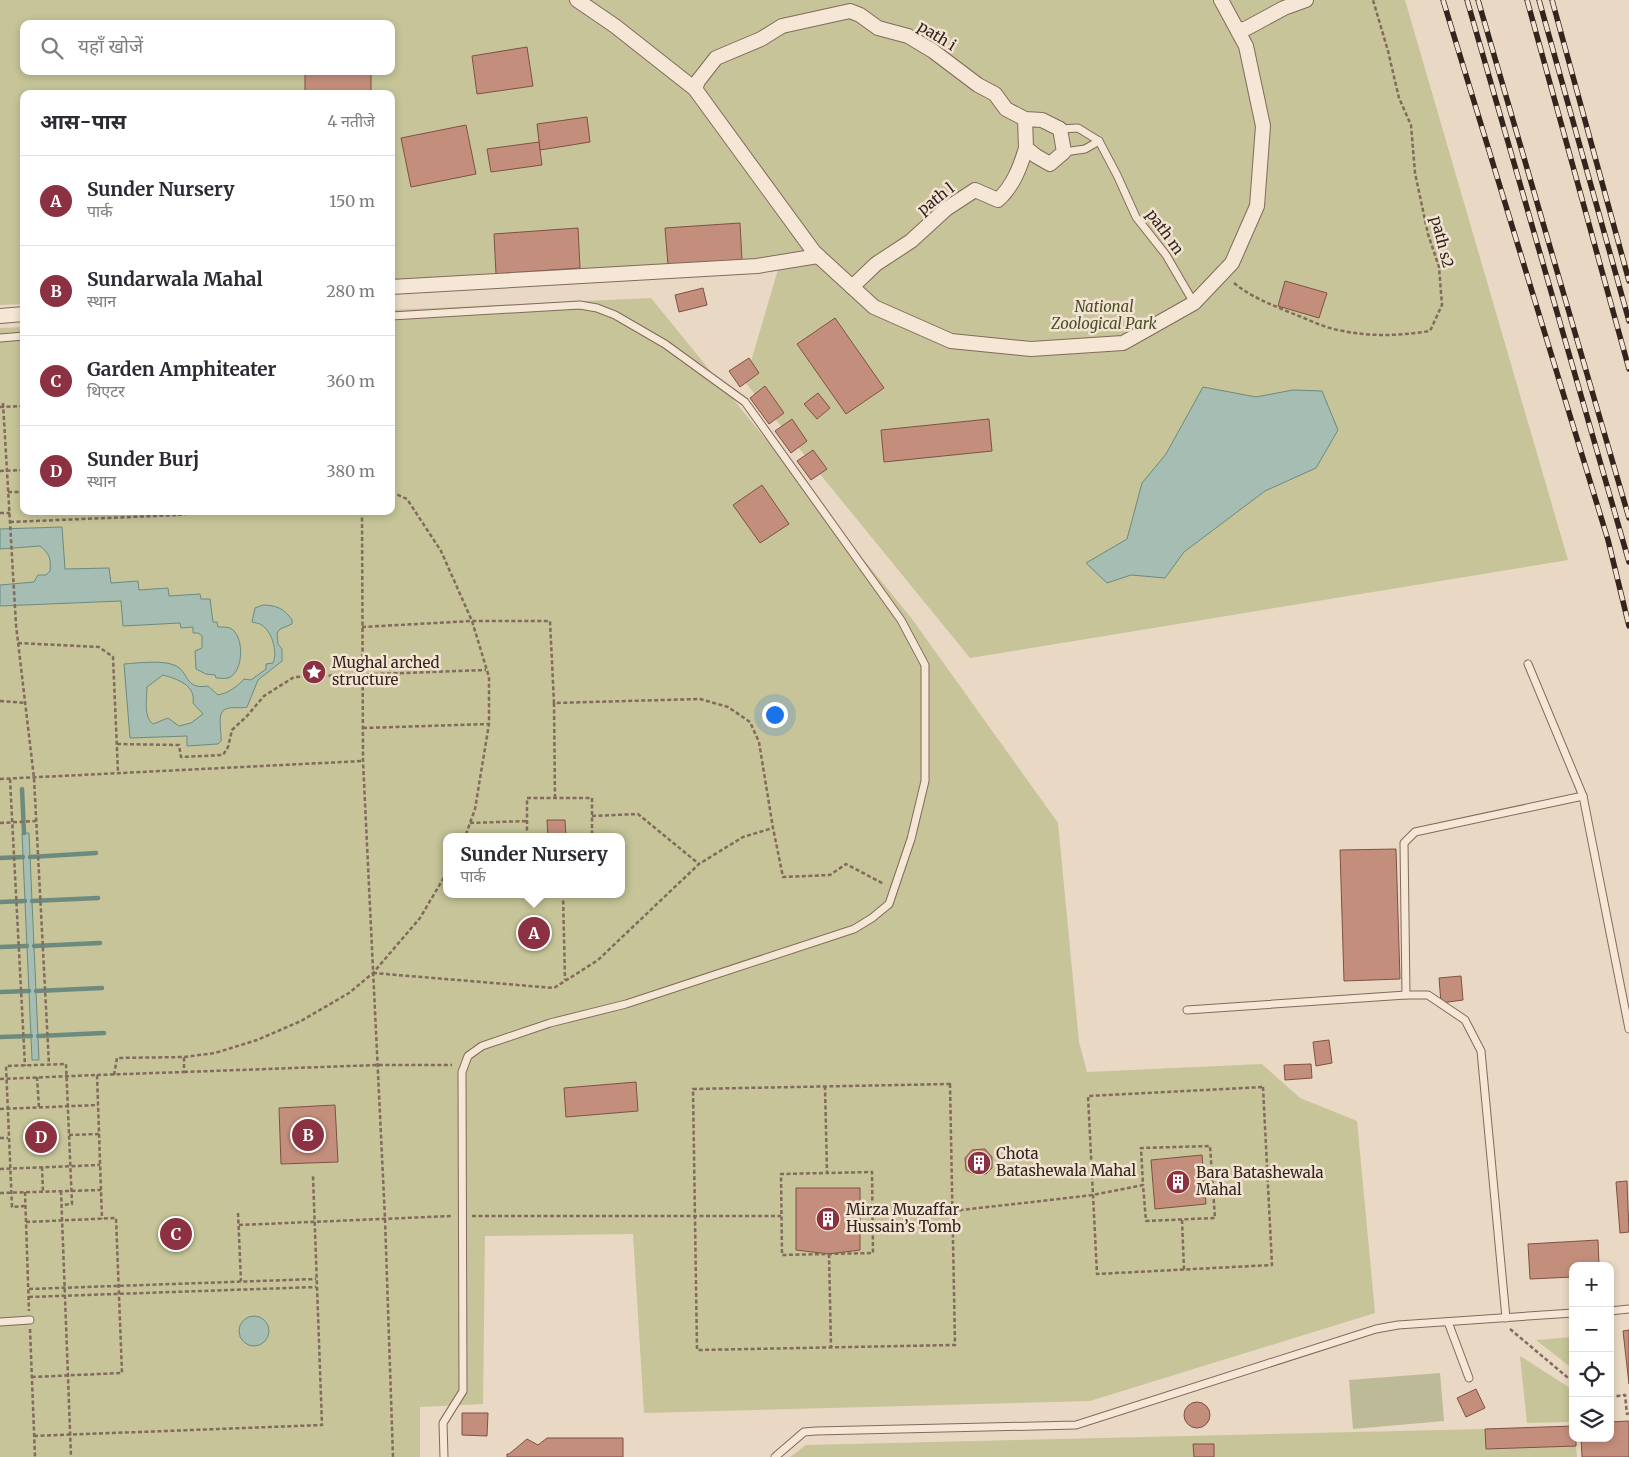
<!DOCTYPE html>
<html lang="hi">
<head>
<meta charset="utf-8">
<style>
	:root { --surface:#fff; --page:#f2f2f3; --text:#2b2b33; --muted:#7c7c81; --line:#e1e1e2; --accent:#8b3141 }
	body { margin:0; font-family:Merriweather,"Noto Sans Devanagari",serif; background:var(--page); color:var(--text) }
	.controls { position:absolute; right:15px; bottom:15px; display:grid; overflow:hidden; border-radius:10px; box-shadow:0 2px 8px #0003 }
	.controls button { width:45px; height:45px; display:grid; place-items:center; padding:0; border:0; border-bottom:1px solid var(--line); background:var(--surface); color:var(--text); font:25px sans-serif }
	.you { position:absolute; left:774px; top:714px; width:18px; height:18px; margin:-12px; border:4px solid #fff; border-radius:50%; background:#1a73e8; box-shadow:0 0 0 8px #1a73e833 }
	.badge { display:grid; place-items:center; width:32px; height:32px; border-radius:50%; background:var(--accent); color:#fff; font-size:16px; font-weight:700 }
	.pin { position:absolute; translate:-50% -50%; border:2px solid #fff; box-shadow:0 1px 5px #0006 }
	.popup { position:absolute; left:443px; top:833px; width:182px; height:65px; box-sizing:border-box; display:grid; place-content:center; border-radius:10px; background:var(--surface); filter:drop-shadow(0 1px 4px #0005); font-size:16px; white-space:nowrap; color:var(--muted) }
	.popup b { font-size:19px; color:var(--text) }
	.popup::after { content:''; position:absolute; left:50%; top:100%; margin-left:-10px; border:10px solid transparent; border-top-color:var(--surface) }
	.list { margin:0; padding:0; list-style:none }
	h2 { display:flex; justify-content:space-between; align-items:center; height:65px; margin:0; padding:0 20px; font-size:21px }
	h2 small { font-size:16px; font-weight:400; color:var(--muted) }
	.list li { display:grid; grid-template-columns:32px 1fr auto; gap:15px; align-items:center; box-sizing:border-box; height:90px; padding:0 20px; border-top:1px solid var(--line) }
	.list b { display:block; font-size:19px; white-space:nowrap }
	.list p { margin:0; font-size:16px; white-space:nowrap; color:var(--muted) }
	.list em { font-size:16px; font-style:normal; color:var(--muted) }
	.icon { flex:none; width:28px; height:28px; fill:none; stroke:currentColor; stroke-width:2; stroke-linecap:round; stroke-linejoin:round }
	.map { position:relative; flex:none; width:1629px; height:1457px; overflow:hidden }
	.search { position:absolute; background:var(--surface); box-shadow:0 2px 8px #0003; left:20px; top:20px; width:375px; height:55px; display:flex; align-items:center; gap:12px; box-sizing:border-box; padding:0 18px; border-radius:10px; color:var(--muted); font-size:19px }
	.panel { position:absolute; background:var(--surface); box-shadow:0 2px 8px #0003; left:20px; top:90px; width:375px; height:425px; border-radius:10px }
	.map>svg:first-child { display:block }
</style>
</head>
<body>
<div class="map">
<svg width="1629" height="1457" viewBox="0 0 1629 1457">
	<rect width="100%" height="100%" fill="#e9d8c3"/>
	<g fill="#c6c498" fill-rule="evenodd">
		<path d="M 0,0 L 1405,0 L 1568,560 L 970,658 L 745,382 L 781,259 L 391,282 L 391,94 L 24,94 L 24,304 L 0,305 ZM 24,24 L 391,24 L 391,71 L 24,71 Z"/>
		<path d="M 651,298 L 912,619 L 1058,823 L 1079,1042 L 1087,1072 L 1262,1064 L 1300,1098 L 1357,1121 L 1375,1313 L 1090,1401 L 644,1413 L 633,1234 L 485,1236 L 483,1404 L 420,1407 L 420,1457 L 0,1457 L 0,328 L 24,327 L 24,511 L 391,511 L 391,310 ZM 446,837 L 622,837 L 622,894 L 446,894 Z"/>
		<polygon points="1573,1337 1573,1369 1536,1340"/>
		<polygon points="1520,1356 1573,1390 1571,1422 1527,1423"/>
		<polygon points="1485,1429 1486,1449 1576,1446 1577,1457 790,1457 806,1445"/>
	</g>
	<polygon fill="#bcba97" points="1440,1373 1444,1421 1353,1429 1349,1380"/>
	<g fill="#a5bdb2" stroke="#6d8a7e" fill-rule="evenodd">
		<polygon points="1203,387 1256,397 1293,390 1322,391 1338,430 1316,468 1265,491 1184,552 1165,578 1131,575 1107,583 1086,563 1127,539 1142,483 1166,454"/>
		<path d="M 62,527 L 65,569 L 109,568 L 111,583 L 138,581 L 139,590 L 168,588 L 169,596 L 200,594 L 201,599 L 210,599 L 213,622 L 217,622 L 218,627 C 222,627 227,627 230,628 C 245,635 244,673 228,678 C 225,679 220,678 216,678 L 215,675 L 206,674 L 196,669 L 195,651 L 202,648 L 202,636 L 198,633 L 193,633 L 193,627 L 181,628 L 180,623 L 123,626 L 121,601 L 0,606 L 0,585 L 34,582 L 38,575 L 46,575 L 50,571 C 51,559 50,554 40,546 L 0,549 L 0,529 Z"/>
		<path d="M 263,605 C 276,605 285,609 292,620 L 292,624 L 280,629 L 277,633 L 278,644 L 282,649 L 282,661 L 258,680 L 247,707 C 240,709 232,706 226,709 C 216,712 222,733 221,741 L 218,744 L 187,746 L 187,736 L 130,738 L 124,664 C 137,663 162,660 174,665 C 190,671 183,690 208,686 L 218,695 C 228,693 237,687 244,679 L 251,680 L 266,669 L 266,664 L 273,663 C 278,652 272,630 260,624 C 258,623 255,623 252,622 L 255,608 ZM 163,675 C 177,679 196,685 193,703 L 203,714 L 191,723 L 179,726 L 168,718 L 153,724 C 143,716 147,699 147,687 Z"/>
		<polygon points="22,833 29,833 39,1060 32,1060"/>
		<circle cx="254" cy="1331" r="15"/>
	</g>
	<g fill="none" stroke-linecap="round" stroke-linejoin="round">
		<g stroke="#6d8a7e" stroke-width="4.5">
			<polyline points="22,789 24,833"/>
			<polyline points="30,857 96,853"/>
			<polyline points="0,858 23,857"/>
			<polyline points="32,901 98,898"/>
			<polyline points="0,902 25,901"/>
			<polyline points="34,946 100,943"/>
			<polyline points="0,947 27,946"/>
			<polyline points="36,991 102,988"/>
			<polyline points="0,992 29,991"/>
			<polyline points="38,1036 104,1033"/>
			<polyline points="0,1037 31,1036"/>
		</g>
	</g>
	<g fill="#c48e7c" stroke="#7f5144">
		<polygon points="527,47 533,86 477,94 472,56"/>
		<rect x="305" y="71" width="66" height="23"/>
		<polygon points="587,117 590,142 540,150 537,124"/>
		<polygon points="466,125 476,174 411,187 401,138"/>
		<polygon points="539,142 542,165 491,172 487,149"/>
		<polygon points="740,223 742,260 668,265 665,228"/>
		<polygon points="578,228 580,268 496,274 494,234"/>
		<polygon points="1285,281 1327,293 1319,318 1278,306"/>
		<polygon points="703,288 707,305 679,312 675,295"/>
		<polygon points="835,318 884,388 846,414 797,344"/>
		<polygon points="749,358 759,373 740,387 729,371"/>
		<polygon points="765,386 784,413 769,424 750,398"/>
		<polygon points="818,393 830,408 817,419 804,404"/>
		<polygon points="792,419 807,441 791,453 775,431"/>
		<polygon points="989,419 992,451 884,462 881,430"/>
		<polygon points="813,450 827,469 811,480 797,461"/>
		<polygon points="762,485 789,524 760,543 733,505"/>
		<polygon points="547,820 565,820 566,836 548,837"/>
		<polygon points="1396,849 1400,979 1344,981 1340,850"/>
		<polygon points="1461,976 1463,1000 1441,1003 1439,978"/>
		<polygon points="1329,1040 1332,1063 1316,1066 1313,1042"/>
		<polygon points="1311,1064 1312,1078 1285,1080 1284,1065"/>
		<polygon points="636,1082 638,1111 566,1117 564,1088"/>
		<polygon points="335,1105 338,1162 281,1164 279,1108"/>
		<polygon points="49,1127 51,1146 32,1147 31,1128"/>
		<polygon points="985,1149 992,1157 992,1168 986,1174 974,1174 966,1170 965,1158 972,1150"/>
		<polygon points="1202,1155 1206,1204 1155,1209 1151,1160"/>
		<polygon points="1627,1181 1629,1232 1620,1233 1616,1182"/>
		<polygon points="796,1188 860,1188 860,1250 829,1254 796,1250"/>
		<polygon points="1598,1240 1599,1266 1573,1266 1573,1277 1530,1279 1528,1244"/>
		<polygon points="1629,1330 1629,1384 1623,1331"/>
		<polygon points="1476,1389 1485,1408 1466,1417 1457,1398"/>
		<circle cx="1197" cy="1415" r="13"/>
		<polygon points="462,1413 488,1413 487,1436 462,1435"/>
		<polygon points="1629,1421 1629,1457 1582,1457 1581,1438 1610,1438 1610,1422"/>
		<polygon points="1573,1426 1573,1438 1576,1438 1576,1446 1486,1449 1485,1429"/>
		<polygon points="547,1438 623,1438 623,1457 507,1457 507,1454 509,1454 527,1439 538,1445"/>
		<polygon points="1193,1444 1214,1444 1214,1457 1194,1457"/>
	</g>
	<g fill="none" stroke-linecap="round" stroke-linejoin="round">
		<g stroke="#826a5c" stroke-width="9">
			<g id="lane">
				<polyline points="1060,129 1078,128 1099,141 1117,175 1136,217 1166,255 1194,303"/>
				<polyline points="1064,152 1085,149 1099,141"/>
				<polyline points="391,316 580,305 597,308 615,315 665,344 745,402 901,620 925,665 925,781 911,839 889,904 872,918 854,929 626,1004 550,1023 482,1046 468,1056 462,1072 463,1391 443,1423 444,1457"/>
				<polyline points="0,338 24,336"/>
				<polyline points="1528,664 1583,796 1629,1029"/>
				<polyline points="1406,995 1404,843 1415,832 1583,796"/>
				<polyline points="1187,1010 1406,995 1428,995 1465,1020 1481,1051 1506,1318"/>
				<polyline points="1610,1311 1629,1309"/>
				<polyline points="0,1322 30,1320"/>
				<polyline points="1448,1322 1469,1378"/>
				<polyline points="775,1457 804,1432 816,1431 1076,1425 1376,1329 1398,1325 1573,1313"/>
			</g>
		</g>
		<g stroke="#826a5c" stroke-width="16">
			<g id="street">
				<polyline points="577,0 615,26 695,89 814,252 874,307 951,341 1031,349 1123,343 1194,303 1232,263 1257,206 1263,126 1246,46 1221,0"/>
				<polyline points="1238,31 1247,28 1284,8 1306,0"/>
				<polyline points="695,89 698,81 716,58 761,39 782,26 850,11 860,15 878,28 908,36 933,51 978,85 995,94 1006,109 1025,119 1026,148 1036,156 1050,164 1064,152 1060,129 1042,120 1025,119"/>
				<polyline points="391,287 757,266 818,256"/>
				<path d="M 852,287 L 876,264 L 911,241 L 946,209 L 975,190 L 998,200 C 1013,186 1020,168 1026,148"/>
				<polyline points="0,316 24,314"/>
			</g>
		</g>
		<g stroke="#826a5c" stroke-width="2.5" stroke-dasharray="4 2.5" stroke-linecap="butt">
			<path d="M 1234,283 C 1251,297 1270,304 1291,313 C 1306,318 1322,327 1338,330 C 1370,337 1398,336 1430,331 L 1442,305 L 1439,267 L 1428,234 L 1415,173 L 1411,125 L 1399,98 L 1388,51 L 1373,0"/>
			<polyline points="3,403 16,625 34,778 49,1065"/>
			<polyline points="0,407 24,406"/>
			<polyline points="0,471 24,470"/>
			<polyline points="8,492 24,492"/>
			<polyline points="391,494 396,494 407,499 441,551 472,621 489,677 489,724 475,809 465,837"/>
			<polyline points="362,511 363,761 385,1219 393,1457"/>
			<polyline points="0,513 10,513"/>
			<polyline points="178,515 208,511"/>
			<polyline points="10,522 178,515 178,511"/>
			<polyline points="362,627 472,621 550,621 554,703 700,699 728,707 750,722 759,742 773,828 783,877 830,875 846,864 884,884"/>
			<polyline points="18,643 99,647 113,657 118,773"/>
			<polyline points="0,701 26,703"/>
			<polyline points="554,703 555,798"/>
			<polyline points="363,728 489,724"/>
			<polyline points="117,744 179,745 181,757 223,755 228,747 232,730 247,716 264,696 294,677 486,670"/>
			<polyline points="0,779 363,761"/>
			<polyline points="10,779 25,1066"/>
			<polyline points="592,816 638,814 699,864"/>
			<polyline points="0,823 36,821"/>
			<polyline points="470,823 526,821"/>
			<polyline points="527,837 527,798 592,798 592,837"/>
			<polyline points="563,894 565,980"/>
			<polyline points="373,973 554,988 598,960 699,864 743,837 773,828"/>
			<polyline points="184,1072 377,1065 452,1065"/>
			<polyline points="97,1075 184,1072 184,1057"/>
			<polyline points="114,1075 117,1058 184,1057 215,1053 257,1040 301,1021 349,993 373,973 420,918 446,874"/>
			<polyline points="37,1077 39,1108"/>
			<polyline points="0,1079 97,1075 102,1219"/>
			<polygon points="950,1084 955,1345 697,1350 693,1089"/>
			<polyline points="825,1086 827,1173 781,1174 782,1255 873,1253 872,1172 827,1173"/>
			<polygon points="1263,1087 1272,1265 1097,1274 1088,1096"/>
			<polyline points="0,1109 98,1105"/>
			<polyline points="69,1135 99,1134"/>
			<polyline points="0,1138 8,1138"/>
			<polyline points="42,1167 43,1192"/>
			<polyline points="0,1169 100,1165"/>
			<polyline points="1212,1179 1267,1176"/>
			<polyline points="61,1191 71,1457"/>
			<polyline points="25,1192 29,1311"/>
			<polyline points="0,1193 101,1190"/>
			<polyline points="25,1206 12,1207 6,1066 66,1064 72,1204 61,1205"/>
			<polyline points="953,1211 1093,1195 1143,1185 1146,1221 1215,1218 1210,1146 1141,1148 1143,1185"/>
			<polyline points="238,1213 241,1281"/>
			<polyline points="472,1216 781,1216"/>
			<polyline points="1182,1220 1184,1270"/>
			<polyline points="26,1222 116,1218 122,1373 32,1377"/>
			<polyline points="239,1225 452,1216"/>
			<polyline points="829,1254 831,1347"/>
			<polyline points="29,1289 316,1279"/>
			<polyline points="29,1297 316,1287"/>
			<polyline points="30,1329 35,1457"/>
			<polyline points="1510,1329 1573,1382"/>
			<polyline points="1610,1397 1625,1395 1627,1414 1629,1413"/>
			<polyline points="1610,1409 1612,1422"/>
			<polyline points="34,1436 322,1425 313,1176"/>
		</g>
		<use href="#lane" stroke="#f5e6d5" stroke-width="7"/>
		<use href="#street" stroke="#f5e6d5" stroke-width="14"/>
		<g stroke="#33251e" stroke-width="5.5">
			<g id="rail">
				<polyline points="1443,0 1608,540 1629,626"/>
				<polyline points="1467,0 1629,562"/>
				<polyline points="1478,0 1629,518"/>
				<polyline points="1527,0 1629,369"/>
				<polyline points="1539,0 1629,321"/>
				<polyline points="1552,0 1629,281"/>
			</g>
		</g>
		<use href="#rail" stroke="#f2e3d2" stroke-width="4" stroke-dasharray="11" stroke-linecap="butt"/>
	</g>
	<defs>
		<g id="sight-disc" transform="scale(1.25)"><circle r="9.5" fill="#8b3141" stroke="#f2e3d2"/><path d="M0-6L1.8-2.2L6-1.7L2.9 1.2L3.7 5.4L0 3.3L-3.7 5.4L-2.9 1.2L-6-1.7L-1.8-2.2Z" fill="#fff"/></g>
		<g id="building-disc" transform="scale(1.25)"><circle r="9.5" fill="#8b3141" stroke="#f2e3d2"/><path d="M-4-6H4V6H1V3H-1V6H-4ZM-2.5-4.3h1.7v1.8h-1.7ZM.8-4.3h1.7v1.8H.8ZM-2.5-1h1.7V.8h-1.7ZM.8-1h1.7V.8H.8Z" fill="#fff"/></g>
	</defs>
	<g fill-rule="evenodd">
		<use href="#sight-disc" x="314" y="672"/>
		<use href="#building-disc" x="979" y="1163"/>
		<use href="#building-disc" x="1178" y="1182"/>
		<use href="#building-disc" x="828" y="1219"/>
	</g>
	<g text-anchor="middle" stroke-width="5" stroke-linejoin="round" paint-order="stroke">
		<g font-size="15" fill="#33251e" stroke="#f2e3d2">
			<text transform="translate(937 36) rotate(32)" y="5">path i</text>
			<text transform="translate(936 199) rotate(-38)" y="5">path l</text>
			<text transform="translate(1165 232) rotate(54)" y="5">path m</text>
			<text transform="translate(1442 242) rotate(76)" y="5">path s2</text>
		</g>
		<g font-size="15" font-style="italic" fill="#4a4e27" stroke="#f2e3d2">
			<text x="1104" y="312">National<tspan x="1104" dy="17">Zoological Park</tspan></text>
		</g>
		<g font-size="15" fill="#33251e" stroke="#f2e3d2" text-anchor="start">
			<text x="332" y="668">Mughal arched<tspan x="332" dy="17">structure</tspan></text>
			<text x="996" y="1159">Chota<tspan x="996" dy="17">Batashewala Mahal</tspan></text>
			<text x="1196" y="1178">Bara Batashewala<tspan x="1196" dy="17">Mahal</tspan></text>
			<text x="846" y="1215">Mirza Muzaffar<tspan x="846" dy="17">Hussain’s Tomb</tspan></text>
		</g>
	</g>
</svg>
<div class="controls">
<button>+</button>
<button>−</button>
<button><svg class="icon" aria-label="locate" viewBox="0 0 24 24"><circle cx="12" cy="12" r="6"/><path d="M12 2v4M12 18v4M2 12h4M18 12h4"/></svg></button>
<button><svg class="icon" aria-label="layers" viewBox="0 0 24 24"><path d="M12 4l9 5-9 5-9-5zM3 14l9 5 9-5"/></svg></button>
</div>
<div class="you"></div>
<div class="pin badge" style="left:534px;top:933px">A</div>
<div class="popup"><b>Sunder Nursery</b>पार्क</div>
<div class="pin badge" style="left:308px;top:1135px">B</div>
<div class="pin badge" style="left:176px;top:1234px">C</div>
<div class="pin badge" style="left:41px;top:1137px">D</div>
<div class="search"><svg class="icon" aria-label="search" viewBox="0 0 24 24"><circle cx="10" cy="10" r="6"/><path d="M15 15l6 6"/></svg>यहाँ खोजें</div>
<section class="panel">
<h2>आस-पास<small>4 नतीजे</small></h2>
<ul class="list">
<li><span class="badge">A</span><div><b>Sunder Nursery</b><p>पार्क</p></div><em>150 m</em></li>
<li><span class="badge">B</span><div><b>Sundarwala Mahal</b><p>स्थान</p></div><em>280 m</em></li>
<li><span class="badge">C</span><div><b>Garden Amphiteater</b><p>थिएटर</p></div><em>360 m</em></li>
<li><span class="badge">D</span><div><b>Sunder Burj</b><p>स्थान</p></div><em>380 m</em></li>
</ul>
</section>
</div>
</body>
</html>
